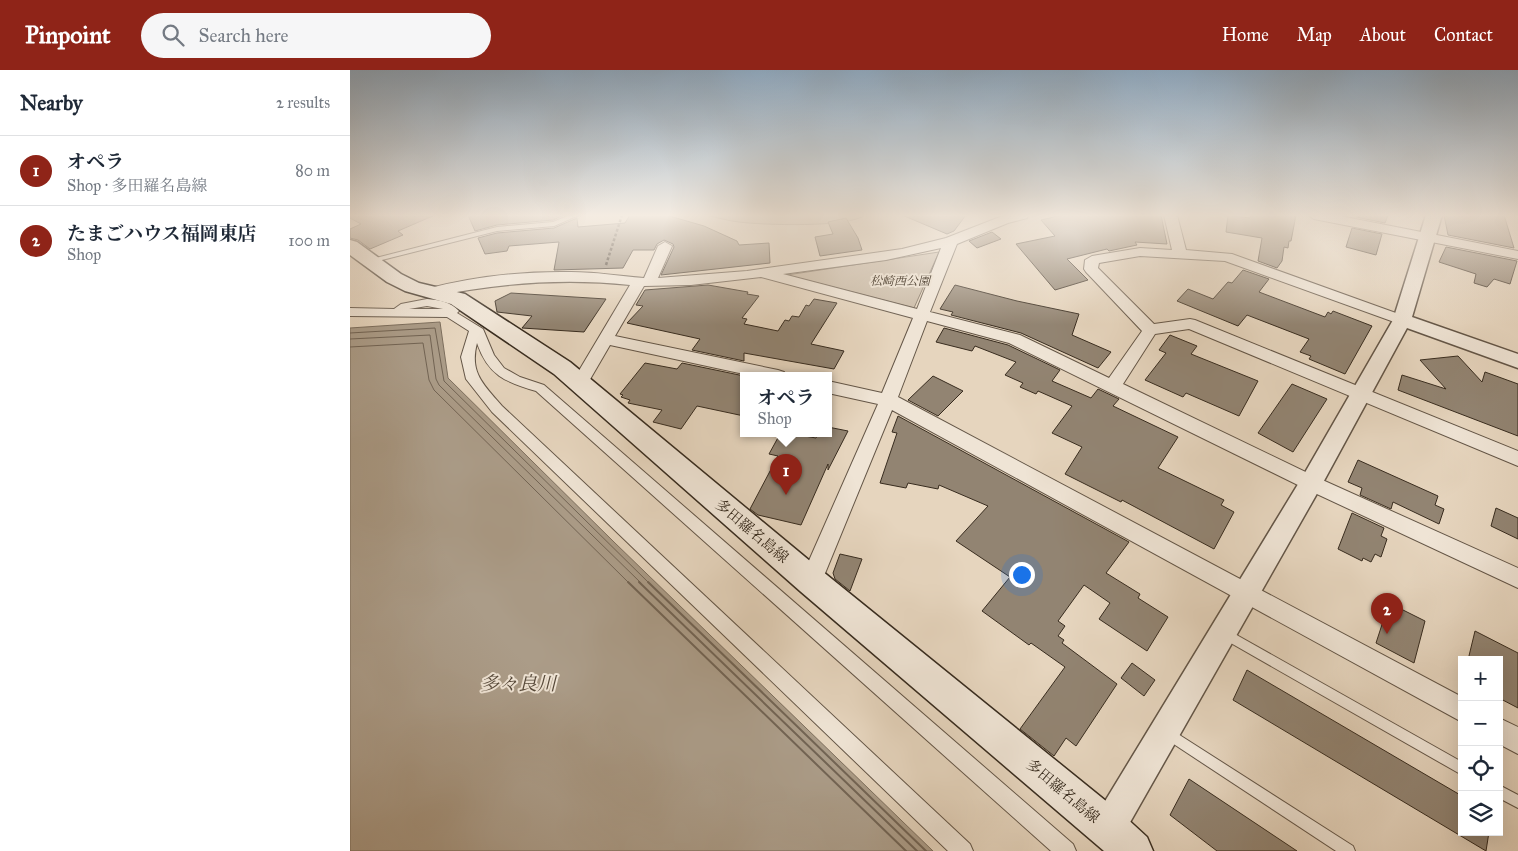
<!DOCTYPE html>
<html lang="en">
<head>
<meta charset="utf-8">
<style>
	:root { --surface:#fff; --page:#f6f6f7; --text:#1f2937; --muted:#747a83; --line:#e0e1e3; --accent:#8f2418 }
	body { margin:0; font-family:"IM FELL Great Primer","Noto Serif JP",serif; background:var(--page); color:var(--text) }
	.controls { position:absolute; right:15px; bottom:15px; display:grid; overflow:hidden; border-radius:0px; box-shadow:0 5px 20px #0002 }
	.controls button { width:45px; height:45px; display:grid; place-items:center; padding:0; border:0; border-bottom:1px solid var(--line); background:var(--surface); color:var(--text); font:25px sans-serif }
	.you { position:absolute; left:671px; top:504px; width:18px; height:18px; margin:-12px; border:4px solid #fff; border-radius:50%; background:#1a73e8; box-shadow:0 0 0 8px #1a73e833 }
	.badge { display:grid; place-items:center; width:32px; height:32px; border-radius:50%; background:var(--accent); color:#fff; font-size:16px; font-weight:700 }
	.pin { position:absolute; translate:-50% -41px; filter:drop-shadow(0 1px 2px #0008) }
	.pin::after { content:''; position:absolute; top:26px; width:18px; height:15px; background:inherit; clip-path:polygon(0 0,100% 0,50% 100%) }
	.popup { position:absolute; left:390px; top:302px; width:92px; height:65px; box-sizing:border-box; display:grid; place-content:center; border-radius:0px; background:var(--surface); filter:drop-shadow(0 1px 4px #0005); font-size:16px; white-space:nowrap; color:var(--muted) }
	.popup b { font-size:19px; color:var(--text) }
	.popup::after { content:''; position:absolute; left:50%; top:100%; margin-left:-10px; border:10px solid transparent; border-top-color:var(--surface) }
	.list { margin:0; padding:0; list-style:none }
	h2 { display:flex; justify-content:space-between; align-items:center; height:65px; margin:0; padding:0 20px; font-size:21px }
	h2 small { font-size:16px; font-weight:400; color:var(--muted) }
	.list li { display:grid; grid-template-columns:32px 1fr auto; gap:15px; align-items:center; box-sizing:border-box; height:70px; padding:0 20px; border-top:1px solid var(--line) }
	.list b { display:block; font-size:19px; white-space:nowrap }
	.list p { margin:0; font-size:16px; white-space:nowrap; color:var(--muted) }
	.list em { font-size:16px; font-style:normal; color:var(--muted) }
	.icon { flex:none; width:28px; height:28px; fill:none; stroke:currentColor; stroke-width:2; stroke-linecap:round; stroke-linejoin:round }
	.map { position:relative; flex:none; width:1168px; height:781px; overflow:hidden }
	header { display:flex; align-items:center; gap:30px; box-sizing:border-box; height:70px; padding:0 25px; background:var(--accent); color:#fff }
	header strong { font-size:24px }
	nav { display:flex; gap:28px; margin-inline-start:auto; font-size:18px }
	.search { width:350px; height:45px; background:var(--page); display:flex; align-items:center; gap:12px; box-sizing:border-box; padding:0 18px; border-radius:28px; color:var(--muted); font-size:19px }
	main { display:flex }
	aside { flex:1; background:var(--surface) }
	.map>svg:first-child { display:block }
</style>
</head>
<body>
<header>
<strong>Pinpoint</strong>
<div class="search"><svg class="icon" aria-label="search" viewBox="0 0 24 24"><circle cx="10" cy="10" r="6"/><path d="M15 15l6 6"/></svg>Search here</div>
<nav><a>Home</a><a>Map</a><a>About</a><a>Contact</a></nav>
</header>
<main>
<aside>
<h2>Nearby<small>2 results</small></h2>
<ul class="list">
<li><span class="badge">1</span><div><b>オペラ</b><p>Shop · 多田羅名島線</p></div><em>80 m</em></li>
<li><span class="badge">2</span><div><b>たまごハウス福岡東店</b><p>Shop</p></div><em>100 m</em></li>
</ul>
</aside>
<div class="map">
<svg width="1168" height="781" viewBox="0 0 1168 781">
	<rect width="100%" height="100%" fill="#e6d5be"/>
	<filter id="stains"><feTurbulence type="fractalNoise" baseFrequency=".004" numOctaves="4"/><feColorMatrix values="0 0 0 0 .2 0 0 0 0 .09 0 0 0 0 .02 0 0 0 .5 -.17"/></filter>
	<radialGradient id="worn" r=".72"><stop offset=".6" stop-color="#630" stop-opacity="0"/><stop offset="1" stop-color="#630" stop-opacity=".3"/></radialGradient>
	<g fill="#c8b8a3" stroke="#807261">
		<path d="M 355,145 L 515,145 C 499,158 412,155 389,152 C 378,151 366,147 355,145 Z"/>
		<polygon points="589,182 564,238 437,205"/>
	</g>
	<polygon fill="#ab9c88" stroke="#7d6f5e" points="90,252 98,308 264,472 583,781 0,781 0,258"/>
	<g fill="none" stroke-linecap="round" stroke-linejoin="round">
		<g stroke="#726454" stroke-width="1">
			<polyline points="0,263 85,258 94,311 299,513"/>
			<polyline points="0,269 80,265 86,309 89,315 291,513"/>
			<polyline points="0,277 73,273 79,310 84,320 279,513"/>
		</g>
		<g stroke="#726454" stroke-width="2">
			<polyline points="278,512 556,781"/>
			<polyline points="289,512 567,781"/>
			<polyline points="298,512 576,781"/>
		</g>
	</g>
	<g fill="#928472" stroke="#382c1f">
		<polygon points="0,145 85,145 48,161 53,165 20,179 8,170 0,168 0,159 11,154 0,148"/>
		<polygon points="118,145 214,145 203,150 147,155 125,161"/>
		<polygon points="280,145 316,145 354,156 387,171 389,175 419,173 420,193 311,205 324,177 323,174 314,170 307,174 304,180 283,180 273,198 204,200 209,172 159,176 157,181 135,184 128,168 147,163 204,158 227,148 228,157 275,153"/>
		<polygon points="552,145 616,145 604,161 597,164"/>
		<polygon points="712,145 811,145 817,174 785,172 787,175 759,181 757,179 717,189 738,210 705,220 666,174 705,166 691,150"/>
		<polygon points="878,145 900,148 901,145 946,145 941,171 939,171 938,178 934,177 932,191 927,198 908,191 912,168 876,162"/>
		<polygon points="1007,145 1038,145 1035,153 1006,147"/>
		<polygon points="1094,145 1154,145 1164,178 1098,165"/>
		<polygon points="496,148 508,168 512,180 470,186 465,167 483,164 478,152"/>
		<polygon points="1002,158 1032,164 1026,185 996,177"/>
		<polygon points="642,162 651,169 627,178 619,171"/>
		<polygon points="1096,177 1167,191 1160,214 1144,209 1137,217 1124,213 1126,204 1089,192"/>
		<polygon points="893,200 919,209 909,222 975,247 978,242 981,244 983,241 1022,256 995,304 959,289 961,286 950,282 959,269 897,245 888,256 827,231 838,219 863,229 878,212 882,213"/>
		<polygon points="358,215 398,222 397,224 409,226 392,248 397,249 394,254 428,261 435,250 439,251 442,246 449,247 456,235 459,236 464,229 487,233 461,274 494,281 484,299 394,283 394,291 342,280 350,269 277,253 293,236 286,235 295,220"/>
		<polygon points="605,215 667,231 729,244 722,265 761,282 748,298 671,263 601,245 603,242 590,239"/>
		<polygon points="161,223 256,229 234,262 172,258 182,246 147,242 145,231"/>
		<polygon points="594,258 658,275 710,300 702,311 741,328 748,319 769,329 763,336 828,367 808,398 874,430 871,435 884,442 864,479 772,430 771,432 715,404 732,377 702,363 722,336 688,321 686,324 670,317 673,313 655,305 666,292 625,276 622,281 586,272"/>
		<polygon points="820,265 847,276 841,284 908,311 889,346 836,323 833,327 795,310 816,283 809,280"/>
		<polygon points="1108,286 1132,312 1135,302 1168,314 1168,366 1048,320 1052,305 1096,319 1070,290"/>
		<polygon points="295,293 327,299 332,293 394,306 394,346 347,336 331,359 303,352 312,340 278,333 280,330 271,327 273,325 270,324"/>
		<polygon points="583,306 613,321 588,346 558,330"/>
		<polygon points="942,314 977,329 943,382 908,363"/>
		<polygon points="548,346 779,472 756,503 790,524 788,528 818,547 797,581 749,549 760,533 734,515 708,551 715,556 708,566 714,570 712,573 767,614 726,676 716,668 704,686 670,659 715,597 681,573 679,575 632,541 660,507 606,471 638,436 589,415 588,419 558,413 556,418 530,413 547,363 542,362"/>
		<polygon points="478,357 498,361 478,400 478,394 451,455 408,445 400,439 428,386 419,384 430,364 443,364 466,368 468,364 478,364"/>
		<polygon points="1008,390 1088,426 1085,435 1094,439 1089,454 1043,432 1041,439 1010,425 1012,418 998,412"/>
		<polygon points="1146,438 1168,448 1168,469 1141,456"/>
		<polygon points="1002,443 1034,458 1031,466 1037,469 1031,487 1025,484 1021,492 1013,488 1012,491 988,479"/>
		<polygon points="490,484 512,489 500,521 485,509 483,503"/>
		<polygon points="1039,533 1075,551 1064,593 1026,573"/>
		<polygon points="1125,561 1168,583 1168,638 1149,628 1149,590 1118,590"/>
		<polygon points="782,593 805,610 794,626 771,608"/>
		<polygon points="897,600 1112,726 1112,762 1139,762 1136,781 883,630"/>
		<polygon points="839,709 947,781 867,781 820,745"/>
	</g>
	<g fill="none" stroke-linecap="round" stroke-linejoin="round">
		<g stroke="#645647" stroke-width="2">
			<g id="service">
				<polygon points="220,145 229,145 204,156 147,161 20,193 17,191 18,190 147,157 203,152"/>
				<polygon points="876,559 1112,692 1112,705 872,568 871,564 872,560"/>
				<polygon points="817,657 1003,776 1005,781 986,781 813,667 811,663 813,659"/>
				<polygon points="1149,715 1168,725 1168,738 1149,728"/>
			</g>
		</g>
		<g stroke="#645647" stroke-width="2">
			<path id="pedestrian" d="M 77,229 C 89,230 101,232 109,241 L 107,243 L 133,259 L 144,285 L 154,298 L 170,307 L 194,315 L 723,774 L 726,781 L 701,781 L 186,321 C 155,312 138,305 127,273 C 119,303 134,315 152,336 L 620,774 L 623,781 L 598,781 L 142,342 L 116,309 L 111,287 L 119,261 L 97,247 L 0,246 L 0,238 L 44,239 L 51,234 ZM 77,236 L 93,239 L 59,239 Z"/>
		</g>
		<g stroke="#645647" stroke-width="2">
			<g id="minor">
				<path d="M 655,145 L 678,145 L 677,148 L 658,153 L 607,174 L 580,242 L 670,265 L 759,308 L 792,261 L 736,202 L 734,199 L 735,190 L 742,186 L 790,178 L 822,180 L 814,145 L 827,145 L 836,180 L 882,184 L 1057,247 L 1060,250 L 1057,253 L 1047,253 L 875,191 L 790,186 L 749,193 L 748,198 L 804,254 L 840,249 L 845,250 L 1168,381 L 1168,396 L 839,259 L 805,264 L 773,314 L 968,408 L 1168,498 L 1168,518 L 954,418 L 659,273 L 577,251 L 548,327 L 1112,627 L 1112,652 L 542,340 L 469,518 L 461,521 L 453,518 L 450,511 L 528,334 L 478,323 L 478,311 L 532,323 L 563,248 L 411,207 L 341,215 L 294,216 L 265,266 L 428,300 L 434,302 L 436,306 L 403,306 L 260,275 L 235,318 L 229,320 L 223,318 L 221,314 L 280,215 C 212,208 148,213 81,227 L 76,225 L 74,222 L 76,219 C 122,207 173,201 221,202 C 245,202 269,206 294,208 L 308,176 L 315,172 L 322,176 L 308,208 L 397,201 L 552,179 L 596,168 ZM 591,178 L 567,239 L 433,204 L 536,190 Z"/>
				<polygon points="958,145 985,145 1168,181 1168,189 964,149"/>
				<polygon points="1149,648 1168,657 1168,684 1149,674"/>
			</g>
		</g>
		<g stroke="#645647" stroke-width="3">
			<polygon id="tertiary" points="1076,145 1092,145 1062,247 1168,284 1168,298 1057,258 969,420 770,770 758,774 746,770 742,758 746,746 953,406 1043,250"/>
		</g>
		<g stroke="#382c1f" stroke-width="3">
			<polygon id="secondary" points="0,170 7,172 51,204 69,213 115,224 220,292 472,501 772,744 797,767 803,781 754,781 450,521 204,304 101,234 55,221 37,212 0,185"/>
		</g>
		<polyline stroke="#382c1f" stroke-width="2.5" stroke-dasharray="3 2" stroke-linecap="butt" points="256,195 272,145"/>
		<use href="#service" fill="#efe4d5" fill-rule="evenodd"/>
		<use href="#pedestrian" fill="#efe4d5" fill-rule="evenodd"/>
		<use href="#minor" fill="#efe4d5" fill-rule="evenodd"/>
		<use href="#tertiary" fill="#efe4d5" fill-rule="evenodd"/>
		<use href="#secondary" fill="#efe4d5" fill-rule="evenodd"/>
	</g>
	<linearGradient id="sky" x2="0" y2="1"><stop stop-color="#8faac2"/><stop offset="0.57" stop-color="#f4ece2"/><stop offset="1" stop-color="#f4ece2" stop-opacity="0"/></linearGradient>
	<rect width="1168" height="255" fill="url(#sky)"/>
	<g text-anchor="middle" stroke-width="4" stroke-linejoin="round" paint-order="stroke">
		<g font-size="12" font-style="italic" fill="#554839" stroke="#efe4d5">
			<text x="550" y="215">松崎西公園</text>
		</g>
		<g font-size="15" fill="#382c1f" stroke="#efe4d5">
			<text transform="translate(402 461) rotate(40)" y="5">多田羅名島線</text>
			<text transform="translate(713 721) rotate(40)" y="5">多田羅名島線</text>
		</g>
		<g font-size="19" font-style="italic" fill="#554839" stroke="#efe4d5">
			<text x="168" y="620">多々良川</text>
		</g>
	</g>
	<rect width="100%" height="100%" filter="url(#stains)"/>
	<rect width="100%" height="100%" fill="url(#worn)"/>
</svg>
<div class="controls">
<button>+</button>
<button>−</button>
<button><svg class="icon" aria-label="locate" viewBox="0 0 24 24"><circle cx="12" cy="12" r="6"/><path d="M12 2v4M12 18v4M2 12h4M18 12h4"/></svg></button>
<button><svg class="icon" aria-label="layers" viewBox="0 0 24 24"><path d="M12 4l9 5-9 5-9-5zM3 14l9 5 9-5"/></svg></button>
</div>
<div class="you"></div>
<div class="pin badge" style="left:436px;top:425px">1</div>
<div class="popup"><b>オペラ</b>Shop</div>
<div class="pin badge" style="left:1037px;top:564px">2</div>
</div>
</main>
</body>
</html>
